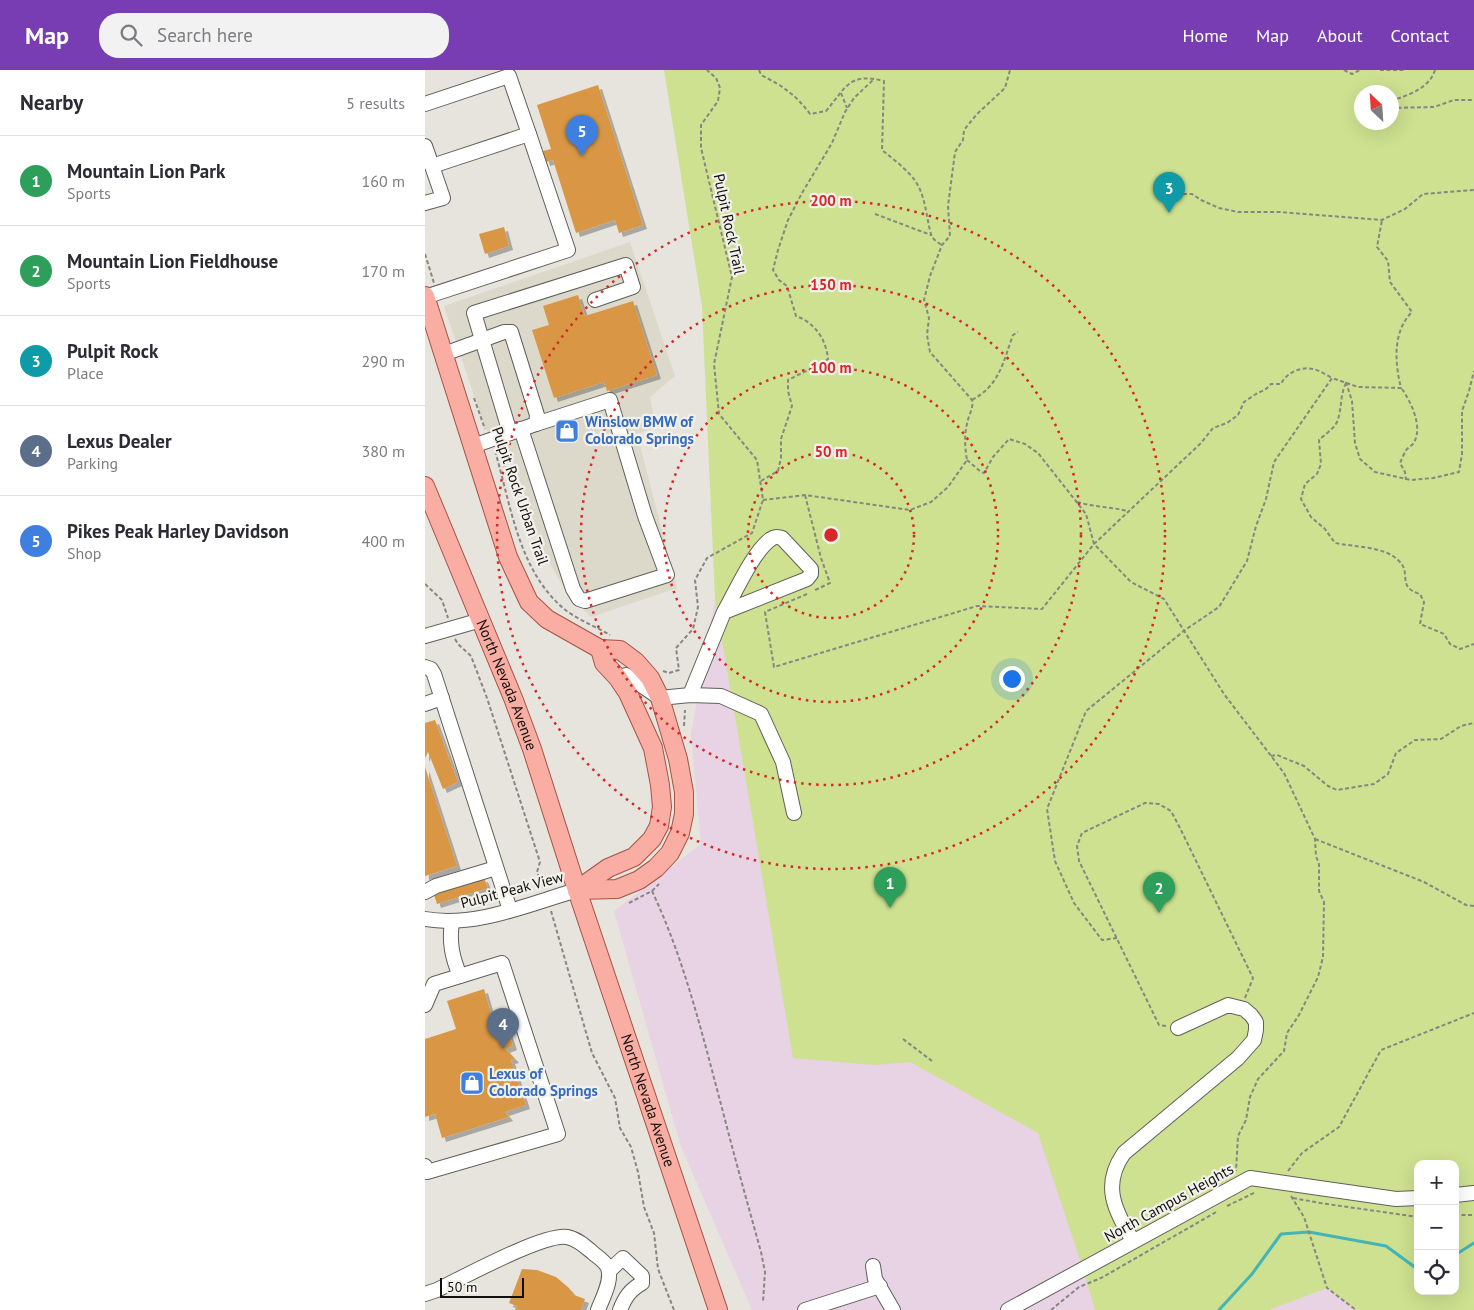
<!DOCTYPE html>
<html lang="en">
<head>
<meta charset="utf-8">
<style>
	:root { --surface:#fff; --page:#f2f2f3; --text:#2b2b33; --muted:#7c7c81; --line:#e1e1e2; --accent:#783db3 }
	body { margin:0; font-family:"PT Sans",sans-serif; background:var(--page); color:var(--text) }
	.controls { position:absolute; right:15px; bottom:15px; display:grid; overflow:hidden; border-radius:10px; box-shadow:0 5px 20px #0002 }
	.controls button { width:45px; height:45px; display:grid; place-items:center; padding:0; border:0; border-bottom:1px solid var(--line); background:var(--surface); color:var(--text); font:25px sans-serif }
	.compass { position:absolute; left:929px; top:15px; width:45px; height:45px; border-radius:50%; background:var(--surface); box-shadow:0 5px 20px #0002; rotate:335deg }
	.scale { position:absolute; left:15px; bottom:12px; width:84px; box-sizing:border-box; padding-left:5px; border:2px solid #11100e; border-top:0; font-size:14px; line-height:18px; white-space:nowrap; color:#11100e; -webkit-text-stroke:4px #f3f1eb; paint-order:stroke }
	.you { position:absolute; left:586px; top:608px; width:18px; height:18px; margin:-12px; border:4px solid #fff; border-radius:50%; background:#1a73e8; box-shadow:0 0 0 8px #1a73e833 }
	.badge { display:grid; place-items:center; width:32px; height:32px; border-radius:50%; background:var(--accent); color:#fff; font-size:16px; font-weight:700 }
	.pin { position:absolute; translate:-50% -41px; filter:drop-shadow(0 1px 2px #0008) }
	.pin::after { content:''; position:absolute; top:26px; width:18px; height:15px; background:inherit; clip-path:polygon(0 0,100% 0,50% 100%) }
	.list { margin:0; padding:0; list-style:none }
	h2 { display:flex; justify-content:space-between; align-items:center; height:65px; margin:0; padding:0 20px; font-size:21px }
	h2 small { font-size:16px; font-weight:400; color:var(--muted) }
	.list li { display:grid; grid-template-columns:32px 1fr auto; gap:15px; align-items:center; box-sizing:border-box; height:90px; padding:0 20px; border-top:1px solid var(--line) }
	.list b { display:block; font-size:19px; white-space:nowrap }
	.list p { margin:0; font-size:16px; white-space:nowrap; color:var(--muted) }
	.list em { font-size:16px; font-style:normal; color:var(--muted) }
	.icon { flex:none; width:28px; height:28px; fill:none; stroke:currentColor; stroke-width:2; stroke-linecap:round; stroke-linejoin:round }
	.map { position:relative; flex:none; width:1049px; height:1240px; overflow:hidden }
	header { display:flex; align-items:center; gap:30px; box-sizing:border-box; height:70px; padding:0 25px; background:var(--accent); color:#fff }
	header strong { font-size:24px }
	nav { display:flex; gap:28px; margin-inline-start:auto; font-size:18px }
	.search { width:350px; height:45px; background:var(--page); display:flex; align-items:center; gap:12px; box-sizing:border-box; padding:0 18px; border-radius:20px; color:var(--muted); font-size:19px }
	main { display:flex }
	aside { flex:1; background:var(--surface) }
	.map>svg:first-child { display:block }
</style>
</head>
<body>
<header>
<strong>Map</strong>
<div class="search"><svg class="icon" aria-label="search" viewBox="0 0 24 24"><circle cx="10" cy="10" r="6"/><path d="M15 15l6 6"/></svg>Search here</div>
<nav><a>Home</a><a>Map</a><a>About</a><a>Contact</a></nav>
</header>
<main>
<aside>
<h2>Nearby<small>5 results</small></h2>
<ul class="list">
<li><span class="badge" style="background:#2e9e5b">1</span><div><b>Mountain Lion Park</b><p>Sports</p></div><em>160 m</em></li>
<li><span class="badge" style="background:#2e9e5b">2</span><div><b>Mountain Lion Fieldhouse</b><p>Sports</p></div><em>170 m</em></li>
<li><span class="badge" style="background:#0f9aa8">3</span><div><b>Pulpit Rock</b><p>Place</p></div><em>290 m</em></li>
<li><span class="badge" style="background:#5c6f8a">4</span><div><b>Lexus Dealer</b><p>Parking</p></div><em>380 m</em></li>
<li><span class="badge" style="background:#3f7fe0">5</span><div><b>Pikes Peak Harley Davidson</b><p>Shop</p></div><em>400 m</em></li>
</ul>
</aside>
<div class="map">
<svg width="1049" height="1240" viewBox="0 0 1049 1240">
	<defs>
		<filter id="shadow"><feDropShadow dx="4" dy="4" stdDeviation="0" flood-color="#0004"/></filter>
	</defs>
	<rect width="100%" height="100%" fill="#e6e4dd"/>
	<polygon fill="#dcd8ca" points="205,172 250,306 225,327 231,357 212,364 252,518 166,547 142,523 121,487 87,388 60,358 19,236"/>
	<path fill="#e7d3e3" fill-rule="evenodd" d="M 973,223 L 1049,1240 L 327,1240 L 255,1074 L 189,841 L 276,774 L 266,664 L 290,529 L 552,409 ZM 993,1094 L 1030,1094 L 1030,1221 L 993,1221 Z"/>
	<path fill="#cde190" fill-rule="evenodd" d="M 239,0 L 1049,0 L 1049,1240 L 931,1240 L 902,1218 L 844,1240 L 670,1240 L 658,1199 L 613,1063 L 485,992 L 450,995 L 368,988 L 290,529 L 277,236 ZM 936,22 L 966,22 L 966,52 L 936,52 ZM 993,1094 L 1030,1094 L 1030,1221 L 993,1221 Z"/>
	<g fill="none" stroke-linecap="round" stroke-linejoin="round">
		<g stroke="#43b4b7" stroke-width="3">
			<polyline points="1030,1185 1049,1173"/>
			<polyline points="794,1240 827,1204 856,1164 884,1162 961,1176 991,1198 993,1198"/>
		</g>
	</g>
	<g fill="#d99745" filter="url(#shadow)">
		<polygon points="173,15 218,155 194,163 190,150 151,163 128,90 121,92 118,81 126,79 112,35"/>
		<polygon points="79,157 84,176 60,184 54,164"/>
		<polygon points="153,225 160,246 208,231 232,305 182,321 179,312 129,328 107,260 124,255 118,236"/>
		<polygon points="10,650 33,712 18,719 3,682 0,688 0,653"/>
		<polygon points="0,697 32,796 0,806"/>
		<polygon points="59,808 63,818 12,834 9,825"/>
		<polygon points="59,919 67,947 78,946 88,976 81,979 90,989 86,990 101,1035 80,1042 84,1047 17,1068 10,1044 0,1047 0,969 31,959 22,931"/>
		<polygon points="97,1199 112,1200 131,1207 144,1218 149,1225 160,1229 156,1240 90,1240 92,1236 84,1233"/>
	</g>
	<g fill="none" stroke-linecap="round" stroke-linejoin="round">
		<g stroke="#605f59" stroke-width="16">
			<g id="minor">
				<polyline points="0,34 84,6 104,64"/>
				<polyline points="0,76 7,96"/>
				<polyline points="0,133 18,128 7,96 104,64 143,180 0,227"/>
				<polyline points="19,284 79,262 86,262 112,345 111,354 48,376"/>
				<polyline points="96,359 148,519 154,529 160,531 242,505 220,446 185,330 111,354"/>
				<polyline points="85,363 49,243 201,195 208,217 170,230"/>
				<polyline points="0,566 56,550"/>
				<polyline points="0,597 6,599 9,604 85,840"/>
				<polyline points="193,608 201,605 235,628 265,625 296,626 336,644 358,692 369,743"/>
				<path d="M 265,625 L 299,542 L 382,509 L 386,504 L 386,499 L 357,468 C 353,467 350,466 346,469 C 329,480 310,523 299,542"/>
				<polyline points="0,634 17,628"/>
				<polyline points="0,822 11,816 71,798"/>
				<path d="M 0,849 C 50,858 104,834 152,820"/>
				<path d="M 27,852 C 24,872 27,887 35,906"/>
				<polyline points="0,935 9,914 77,893 133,1064 2,1102 0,1096"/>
				<polyline points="1030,1125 1049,1123"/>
				<path d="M 708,1171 C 690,1140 676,1116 699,1083 L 813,988 L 829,970 L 831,960 L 831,952 L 826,945 L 819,939 L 803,935 L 753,958"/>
				<polyline points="448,1196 450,1209 468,1240"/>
				<path d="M 184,1201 L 198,1188 L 217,1206 L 217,1213 C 205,1220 200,1227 195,1240"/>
				<path d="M 0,1224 L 12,1220 C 37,1208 119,1163 142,1167 C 153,1169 161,1177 168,1183 C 173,1187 179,1191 182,1196 C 189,1208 177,1229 173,1240"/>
				<polyline points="380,1240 455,1216"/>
				<polyline points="583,1240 825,1108 971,1129 993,1128"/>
			</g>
		</g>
		<g stroke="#a65346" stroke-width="20">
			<g id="major">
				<polyline points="0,226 83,487 104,532 122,549 175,579 195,580 211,592 225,608 235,628 253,689 259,722 259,744 255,763 245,783 231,798 214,810 192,819 152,820"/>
				<path id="s1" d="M 0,416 L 88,628 L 107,679 L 152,820 L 293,1240"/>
				<polyline points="152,820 183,798 209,787 227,769 234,756 237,737 235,715 228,678 203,623 193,608 179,593 175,579"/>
			</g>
		</g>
		<g stroke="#888681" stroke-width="2" stroke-dasharray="4 2.5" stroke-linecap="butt">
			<path d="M 334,0 L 336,5 C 358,16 371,25 385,44 L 401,41 C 421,18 423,2 459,11 L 457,80 C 469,90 483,100 491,112 C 501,128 501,147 506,164 C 507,169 512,172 517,175"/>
			<polyline points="919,0 927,4 935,0"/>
			<polyline points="955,0 980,0"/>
			<polyline points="416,23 422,38"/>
			<path d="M 966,31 C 983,25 1004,19 1010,0"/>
			<polyline points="966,38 1009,37 1029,30 1049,30"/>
			<polyline points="745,124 767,124 776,130 794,138 813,142 854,142 957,150 980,139 998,124 1049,120"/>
			<polyline points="450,144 506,165"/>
			<polyline points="0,184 9,213"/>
			<polyline points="921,312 927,331 930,373 935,389 950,402 986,410 1008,408 1034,402 1037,384 1037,341 1044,321 1049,301"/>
			<path d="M 921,313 C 915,325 917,337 913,349 C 911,358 900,364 894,370 L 896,394 L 892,404 L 880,414 L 876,429 L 886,447 L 900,459 L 910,473 C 928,477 960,476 974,491 C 987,503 971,517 995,524 L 999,532 L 995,554 L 1019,564 L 1025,574 L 1035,579 L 1049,574"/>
			<path d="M 977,319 C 986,332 999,358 988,374 C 986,376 984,377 982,379 C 979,383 977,389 975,393 L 980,402 L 981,410"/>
			<polyline points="49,328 60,359"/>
			<path d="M 547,330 C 575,315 578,292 588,265 L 593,262"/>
			<path d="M 70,381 C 86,435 93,499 138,538 C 151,549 170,556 185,565"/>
			<polyline points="542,390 556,402 559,403 568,387 584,369 600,374 613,383 661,444 669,474 706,512 739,529 799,624 859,703 890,769 891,786 894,794 894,821 899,832 898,887 893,907 874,945 862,963 859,981 833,1009 825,1027 821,1050 813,1066 811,1101"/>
			<path d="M 336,411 L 353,401 L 356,388 L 356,369 L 367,336 L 363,321 L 363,310 C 376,303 390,298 403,289 C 401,269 390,253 371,246 L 362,216 L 354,210 L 348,200 L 353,180 L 363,150 L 377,123 L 407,73 L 420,42 L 429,28 L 449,9"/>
			<polyline points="380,425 396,488 405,513 388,521"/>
			<path d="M 338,430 L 380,425 L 485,440 L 506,432 L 523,417 L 542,390 C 540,378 539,366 542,354 C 543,346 549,338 547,330 L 505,282 L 502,265 L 504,248 L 499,230 L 505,206 L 517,175 L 525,166 L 523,136 L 530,82 L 538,70 L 539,60 L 552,44 L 580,18 L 585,0"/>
			<path d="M 652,432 C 669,437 686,437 703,441"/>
			<polyline points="0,514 17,530 23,548"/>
			<path d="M 382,524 L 340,542 L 349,597 L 552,536 L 617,539 L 669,474 L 776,373 L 788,358 L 802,353 L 813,345 L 819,332 L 831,324 L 841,319 L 846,314 L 856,314 C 861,303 876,296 888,299 C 894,300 901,305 907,308"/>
			<polyline points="30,569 33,574 46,586 62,628 115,792 112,802 118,818"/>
			<polyline points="238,601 244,603 254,600 251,578 268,559 273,537 270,510 282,488 327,463 338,430 332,390 294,344 289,294 307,207 276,78 276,55 293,31 295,18 291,8 282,0"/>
			<polyline points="259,656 260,640"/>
			<polyline points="846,686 852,685 879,696 903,716 912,720 949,714 963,704 971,683 990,670 1016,669 1036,656 1049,653"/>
			<polyline points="890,769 999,812 1041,835 1049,836"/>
			<path d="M 227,821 C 260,891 278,967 298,1042 C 310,1089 323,1135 336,1182 L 340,1202 L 338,1232"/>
			<polyline points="204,833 227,821 234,814"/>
			<polyline points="126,841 167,983 190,1028 195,1058 206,1077 213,1102 219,1137 229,1163 233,1199 249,1240"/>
			<path d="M 692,868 L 677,870 L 649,833 L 630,791 L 622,739 L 661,641 L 760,560 L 794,537 L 822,491 L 831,456 L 841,429 L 849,392 L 907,308 L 933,317 L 976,318 C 970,293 967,262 987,242 L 965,212 L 963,191 L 952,177 L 957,150"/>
			<polyline points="741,956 734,955 654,791 652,776 657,763 720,733 734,734 746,741 755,758 828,908 820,928"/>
			<polyline points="478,969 507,991"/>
			<polyline points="863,1101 877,1083 914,1057 956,980 1049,943"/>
			<polyline points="866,1126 879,1147 902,1218 931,1240"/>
			<polyline points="868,1128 895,1133 993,1147"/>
			<polyline points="802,1136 831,1122"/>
			<polyline points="1030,1145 1049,1145"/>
			<polyline points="626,1240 654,1217 676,1208 793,1141"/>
		</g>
		<use href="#minor" stroke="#fff" stroke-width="14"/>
		<use href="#major" stroke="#faada2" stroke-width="18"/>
	</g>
	<g fill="none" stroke="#d62828" stroke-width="2.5" stroke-dasharray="2.5 5">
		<circle cx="406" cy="465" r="83"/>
		<circle cx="406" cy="465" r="167"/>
		<circle cx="406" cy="465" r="250"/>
		<circle cx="406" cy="465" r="334"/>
	</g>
	<defs>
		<g id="shop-square" transform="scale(1.25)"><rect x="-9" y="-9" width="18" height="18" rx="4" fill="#3f7fe0" stroke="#f3f1eb"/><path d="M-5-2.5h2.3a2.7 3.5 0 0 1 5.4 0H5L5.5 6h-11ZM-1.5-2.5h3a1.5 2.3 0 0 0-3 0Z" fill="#fff"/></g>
	</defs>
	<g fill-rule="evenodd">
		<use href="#shop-square" x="142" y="361"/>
		<use href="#shop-square" x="47" y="1013"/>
	</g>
	<g text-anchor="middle" stroke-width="4.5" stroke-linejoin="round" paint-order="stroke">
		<g font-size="15" fill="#11100e" stroke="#f3f1eb">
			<text transform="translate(304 154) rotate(78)" y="5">Pulpit Rock Trail</text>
			<text transform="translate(95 426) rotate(71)" y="5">Pulpit Rock Urban Trail</text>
			<text dy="5" stroke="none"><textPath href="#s1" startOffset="215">North Nevada Avenue</textPath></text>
			<text transform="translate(87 820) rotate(-15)" y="5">Pulpit Peak View</text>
			<text dy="5" stroke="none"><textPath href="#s1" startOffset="654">North Nevada Avenue</textPath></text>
			<text transform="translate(744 1133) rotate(-29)" y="5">North Campus Heights</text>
		</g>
		<g font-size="15" font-weight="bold" fill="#366cbe" stroke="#f3f1eb" text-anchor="start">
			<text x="160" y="357">Winslow BMW of<tspan x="160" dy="17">Colorado Springs</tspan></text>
			<text x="64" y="1009">Lexus of<tspan x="64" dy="17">Colorado Springs</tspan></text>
		</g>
	</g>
	<circle cx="406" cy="465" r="8" fill="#d62828" stroke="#f3f1eb" stroke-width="2.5"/>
	<g font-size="15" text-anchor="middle" font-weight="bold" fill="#d62828" stroke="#f3f1eb" stroke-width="4.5" stroke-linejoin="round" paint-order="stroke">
		<text x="406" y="136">200 m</text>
		<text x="406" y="220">150 m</text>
		<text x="406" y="303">100 m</text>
		<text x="406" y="387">50 m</text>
	</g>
</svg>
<div class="controls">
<button>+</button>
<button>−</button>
<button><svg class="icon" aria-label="locate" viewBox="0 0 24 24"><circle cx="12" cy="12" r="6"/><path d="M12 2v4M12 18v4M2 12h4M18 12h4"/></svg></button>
</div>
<svg class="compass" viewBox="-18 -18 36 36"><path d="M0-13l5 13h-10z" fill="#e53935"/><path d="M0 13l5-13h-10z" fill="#7c7c81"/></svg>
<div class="scale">50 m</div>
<div class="you"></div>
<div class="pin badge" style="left:465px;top:838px;background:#2e9e5b">1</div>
<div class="pin badge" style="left:734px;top:843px;background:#2e9e5b">2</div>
<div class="pin badge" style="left:744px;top:143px;background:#0f9aa8">3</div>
<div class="pin badge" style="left:78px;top:979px;background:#5c6f8a">4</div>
<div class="pin badge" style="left:157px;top:86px;background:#3f7fe0">5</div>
</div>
</main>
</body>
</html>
